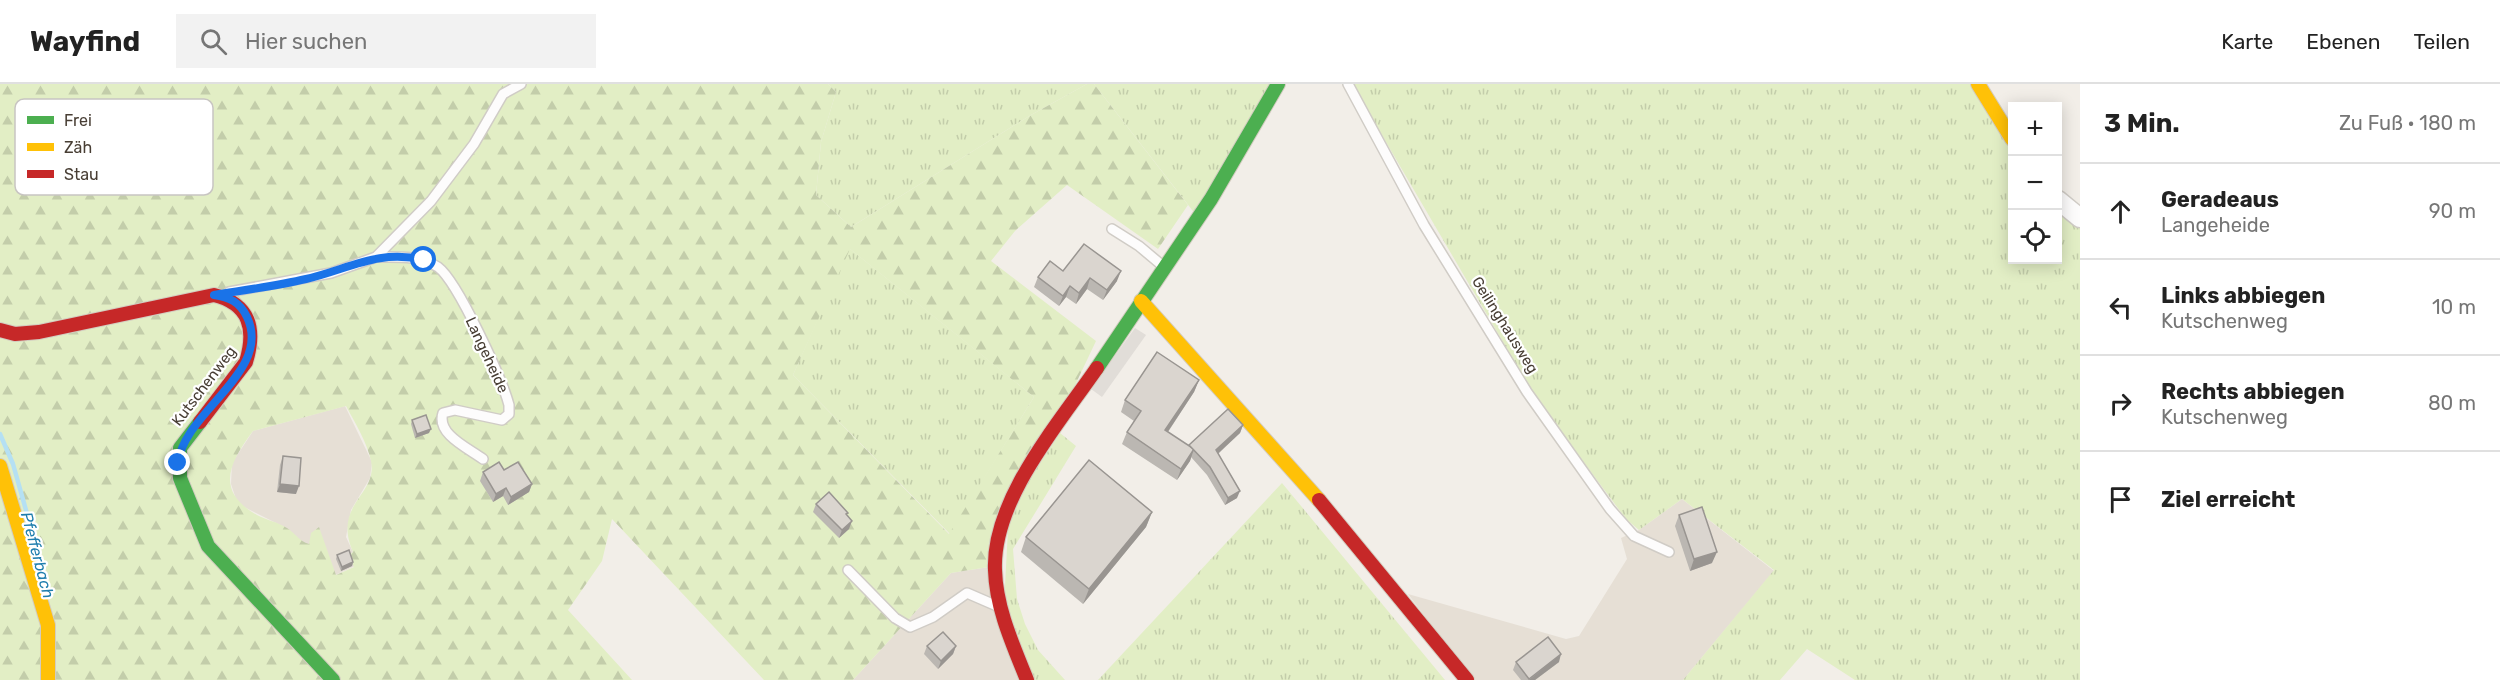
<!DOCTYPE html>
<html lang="de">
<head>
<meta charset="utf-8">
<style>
	:root { --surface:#fff; --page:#f2f2f2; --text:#222; --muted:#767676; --line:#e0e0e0 }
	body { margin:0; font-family:Rubik,sans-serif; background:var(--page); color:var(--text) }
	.controls { position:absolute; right:18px; top:18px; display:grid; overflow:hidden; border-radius:0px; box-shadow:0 3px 15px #0003 }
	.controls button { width:54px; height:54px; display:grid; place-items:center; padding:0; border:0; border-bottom:2px solid var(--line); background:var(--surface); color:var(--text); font:30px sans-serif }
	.stop { position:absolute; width:18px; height:18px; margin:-14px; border:4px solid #1a73e8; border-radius:50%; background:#fff }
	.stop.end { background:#1a73e8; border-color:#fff; box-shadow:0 2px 6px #0008 }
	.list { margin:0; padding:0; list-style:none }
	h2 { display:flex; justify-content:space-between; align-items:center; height:78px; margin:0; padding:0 24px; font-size:26px }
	h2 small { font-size:20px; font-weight:400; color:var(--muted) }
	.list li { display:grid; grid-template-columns:39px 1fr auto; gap:18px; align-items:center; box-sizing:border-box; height:96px; padding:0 24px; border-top:2px solid var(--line) }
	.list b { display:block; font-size:22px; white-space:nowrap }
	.list p { margin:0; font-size:20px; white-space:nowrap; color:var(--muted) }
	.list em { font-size:20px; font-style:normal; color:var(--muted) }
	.icon { flex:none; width:33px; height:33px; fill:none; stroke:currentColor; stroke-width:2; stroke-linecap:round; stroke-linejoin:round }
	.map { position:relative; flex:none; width:2080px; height:596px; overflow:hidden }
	header { display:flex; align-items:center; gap:36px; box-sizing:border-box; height:84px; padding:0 30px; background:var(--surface); border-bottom:2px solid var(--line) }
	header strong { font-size:28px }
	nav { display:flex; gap:33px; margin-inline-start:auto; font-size:21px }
	.search { width:420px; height:54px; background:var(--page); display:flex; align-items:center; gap:15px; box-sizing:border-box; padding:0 21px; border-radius:0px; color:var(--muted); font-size:22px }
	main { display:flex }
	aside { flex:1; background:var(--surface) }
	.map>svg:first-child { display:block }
</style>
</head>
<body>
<header>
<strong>Wayfind</strong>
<div class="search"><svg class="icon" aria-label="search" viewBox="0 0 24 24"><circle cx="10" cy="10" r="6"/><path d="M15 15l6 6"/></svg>Hier suchen</div>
<nav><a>Karte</a><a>Ebenen</a><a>Teilen</a></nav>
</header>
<main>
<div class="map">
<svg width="2080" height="596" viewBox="0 0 2080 596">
	<defs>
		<pattern id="grass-tufts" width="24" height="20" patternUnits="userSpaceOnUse" patternTransform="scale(1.5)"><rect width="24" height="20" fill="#e2eec5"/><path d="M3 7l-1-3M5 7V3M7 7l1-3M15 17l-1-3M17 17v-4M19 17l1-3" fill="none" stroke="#c3cdaa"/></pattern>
		<pattern id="forest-firs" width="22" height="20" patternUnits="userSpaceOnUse" patternTransform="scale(1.5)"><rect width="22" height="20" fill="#e2eec5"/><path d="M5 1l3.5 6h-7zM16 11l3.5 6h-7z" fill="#c3cdaa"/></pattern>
	</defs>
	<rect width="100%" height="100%" fill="#f2eee8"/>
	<g fill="#e6dfd5">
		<polygon points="345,322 372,378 370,394 351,426 346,453 353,468 355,482 335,491 309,461 302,458 286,444 244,423 236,415 231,400 232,379 253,347"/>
		<polygon points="1682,415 1774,487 1683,596 1473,596 1408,510 1566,555 1579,552 1627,475 1621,454 1639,446"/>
		<polygon points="989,483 1019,596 853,596 951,489"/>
	</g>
	<g fill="url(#grass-tufts)">
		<polygon points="828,0 1087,0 1031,31 851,143 816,111 821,58 836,8"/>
		<polygon points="1094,0 1277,0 1196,131"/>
		<polygon points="1352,0 1975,0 2012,63 2012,176 2058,176 2058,121 2080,138 2080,596 1855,596 1807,565 1780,596 1683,596 1774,486 1682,415 1639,446 1626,435 1535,313"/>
		<polygon points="849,164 1034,313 950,450 793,291"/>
		<polygon points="1060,349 1076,362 1013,465 1017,515 1025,540 1038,566 1065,596 1032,596 1004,521 1009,426"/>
		<polygon points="1282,399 1445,596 1098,596"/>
	</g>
	<path fill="url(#forest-firs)" fill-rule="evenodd" d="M 0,0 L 828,0 L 836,8 L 821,58 L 816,111 L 851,143 L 1031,31 L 1087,0 L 1094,0 L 1188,121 L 1158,165 L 1067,101 L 1015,147 L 991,177 L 1096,257 L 989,483 L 951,489 L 853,596 L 764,596 L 612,435 L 602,477 L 568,526 L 632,596 L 0,596 ZM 850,165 L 1034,313 L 949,450 L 793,291 ZM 346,322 C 355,339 367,358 371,377 C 378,411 332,420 353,468 L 349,471 L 354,483 L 336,491 L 319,443 L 311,449 L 309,460 C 299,457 295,449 287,444 C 278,438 266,436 257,431 C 214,407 230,378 253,347 Z"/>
	<polygon fill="#e1ddd8" points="1135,244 1146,251 1102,313 1091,305"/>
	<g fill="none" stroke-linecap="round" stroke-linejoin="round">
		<polyline stroke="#b5e0f3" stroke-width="4.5" points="0,350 13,380 31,444"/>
		<g stroke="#d0ccc6" stroke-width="12">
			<g id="lane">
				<polyline points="1348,0 1424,141 1527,308 1610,425 1634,452 1669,468"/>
				<polyline points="1112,145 1139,162 1164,183"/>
				<path d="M 376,173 C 397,173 419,171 438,183 C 458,198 502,295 509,321 L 509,330 L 502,336 L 455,326 L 443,329 C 436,350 468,364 483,375"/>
				<polyline points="229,208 331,189 376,173 431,117 474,60 503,10 521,0"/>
				<polyline points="848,486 895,534 910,543 933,533 967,509 997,522"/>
			</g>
		</g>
		<g stroke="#d0ccc6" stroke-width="21">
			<polyline id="street" points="2058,116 2080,134"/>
		</g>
		<g stroke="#d3ccc0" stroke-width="16">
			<g id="fast">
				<polyline points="1097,284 1211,115 1278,0"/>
				<polyline points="200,338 180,364 180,394 208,462 333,596"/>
			</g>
		</g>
		<g stroke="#d3ccc0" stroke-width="16">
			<g id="slow">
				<polyline points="1978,0 2012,55"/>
				<polyline points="1141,217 1319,416"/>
				<polyline points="0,382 48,541 48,596"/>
			</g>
		</g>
		<g stroke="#d3ccc0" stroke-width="16">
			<g id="jam">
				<path d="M 0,246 L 15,250 L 39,248 L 214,211 C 250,220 256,245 246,278 L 200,338"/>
				<polyline points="1319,416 1467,596"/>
				<path d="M 1027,596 C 1013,561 996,524 995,486 C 992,416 1059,339 1097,284"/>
			</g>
		</g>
		<use href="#lane" stroke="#fdfcfc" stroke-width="9"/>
		<use href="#street" stroke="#fdfcfc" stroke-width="18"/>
		<use href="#fast" stroke="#4caf50" stroke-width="14"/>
		<use href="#slow" stroke="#ffc107" stroke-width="14"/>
		<use href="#jam" stroke="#c62828" stroke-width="14"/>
	</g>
	<g fill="#bbb7b2">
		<polygon points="1063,187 1117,197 1103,216 1087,205 1076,220 1066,213 1059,222 1034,203 1038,193"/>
		<polygon points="1199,296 1194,308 1168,348 1189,362 1189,361 1243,341 1240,349 1218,370 1237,414 1225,421 1207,391 1191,373 1190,377 1177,396 1122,360 1127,348 1134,337 1121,328 1125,316"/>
		<polygon points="412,336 429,349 415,354 411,340"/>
		<polygon points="283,372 296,410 277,408 280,381"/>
		<polygon points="504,386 532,400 529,408 508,421 503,412 493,418 480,397 483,388"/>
		<polygon points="816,420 847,432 849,445 839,454 813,428"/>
		<polygon points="1152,428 1146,443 1083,520 1021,468 1026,453"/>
		<polygon points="1679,431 1712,479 1690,487 1675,442"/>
		<polygon points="337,471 353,478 352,482 341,487 336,475"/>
		<polygon points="927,562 956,562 953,570 938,585 924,570"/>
		<polygon points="1516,578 1559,578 1535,596 1521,596 1513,586"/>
	</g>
	<g fill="#999591">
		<polygon points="1121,187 1117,197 1103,216 1107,206"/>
		<polygon points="1090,194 1087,205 1076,220 1079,209"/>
		<polygon points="1070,202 1066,213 1059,222 1063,212"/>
		<polygon points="1199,296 1194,308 1161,358 1165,346"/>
		<polygon points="1243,341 1240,349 1213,374 1216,366"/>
		<polygon points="431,345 429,349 415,354 417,350"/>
		<polygon points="1194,365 1190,377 1177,396 1181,385"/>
		<polygon points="280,400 299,402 296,410 277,408"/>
		<polygon points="532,400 529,408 508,421 511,413"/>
		<polygon points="506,404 503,412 493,418 496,410"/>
		<polygon points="1240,407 1237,414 1225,421 1228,414"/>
		<polygon points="1152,428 1146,443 1083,520 1089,505"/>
		<polygon points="852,437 849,445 839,454 842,446"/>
		<polygon points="1717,468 1712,479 1690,487 1694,475"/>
		<polygon points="353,478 352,482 341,487 342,483"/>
		<polygon points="956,562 953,570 938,585 941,577"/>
		<polygon points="1561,570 1559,578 1535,596 1529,596"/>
	</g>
	<g fill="#dad5cf" stroke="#999591" stroke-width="1.5">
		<polygon points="1084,160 1121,187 1107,206 1090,194 1079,209 1070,202 1063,212 1038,193 1050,177 1063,187"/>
		<polygon points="1157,268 1199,296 1165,346 1194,365 1181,385 1127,348 1141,327 1125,316"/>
		<polygon points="1228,325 1243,341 1216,366 1240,407 1228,414 1210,383 1189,361"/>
		<polygon points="426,331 431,345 417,350 412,336"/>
		<polygon points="283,372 301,374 299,402 280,400"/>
		<polygon points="1089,376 1152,428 1089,505 1026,453"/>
		<polygon points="499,378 504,386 518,378 532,400 511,413 506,404 496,410 483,388"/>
		<polygon points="829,408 848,429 846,430 852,437 842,446 816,420"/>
		<polygon points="1702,423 1717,468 1694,475 1679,431"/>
		<polygon points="349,466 353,478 342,483 337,471"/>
		<polygon points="943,548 956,562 941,577 927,562"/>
		<polygon points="1548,553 1561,570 1529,595 1516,578"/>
	</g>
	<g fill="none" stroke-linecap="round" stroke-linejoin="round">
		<path stroke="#1a73e8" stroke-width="8" d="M 178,379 C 184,327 273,288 247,233 C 240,218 229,213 214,211 C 245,206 276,202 306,195 C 349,185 378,165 424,176"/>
	</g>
	<g text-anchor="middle" stroke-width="4.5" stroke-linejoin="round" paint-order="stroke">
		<g font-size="15" fill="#483e34" stroke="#fff">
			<text transform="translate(1505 241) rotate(58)" y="5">Geilinghausweg</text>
			<text transform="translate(487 271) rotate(65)" y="5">Langeheide</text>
			<text transform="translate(204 302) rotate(-53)" y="5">Kutschenweg</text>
		</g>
		<g font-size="16" font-style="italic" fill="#1f7eae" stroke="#fff">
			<text transform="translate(38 471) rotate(75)" y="6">Pfefferbach</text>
		</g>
	</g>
	<rect x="15" y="15" width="198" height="96" rx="9" fill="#fff" stroke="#c8c5c2" stroke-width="1.5"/>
	<rect x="27" y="32" width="27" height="8" fill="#4caf50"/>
	<rect x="27" y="59" width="27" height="8" fill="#ffc107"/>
	<rect x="27" y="86" width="27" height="8" fill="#c62828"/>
	<g font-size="16" fill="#483e34">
		<text x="64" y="42">Frei</text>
		<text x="64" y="69">Zäh</text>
		<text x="64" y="96">Stau</text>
	</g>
</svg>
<div class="controls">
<button>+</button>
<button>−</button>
<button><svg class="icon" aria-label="locate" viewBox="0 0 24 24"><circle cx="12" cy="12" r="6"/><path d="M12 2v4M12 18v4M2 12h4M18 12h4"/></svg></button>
</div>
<div class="stop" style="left:424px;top:176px"></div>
<div class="stop end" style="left:178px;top:379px"></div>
</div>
<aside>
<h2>3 Min.<small>Zu Fuß · 180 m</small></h2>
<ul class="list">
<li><svg class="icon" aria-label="ahead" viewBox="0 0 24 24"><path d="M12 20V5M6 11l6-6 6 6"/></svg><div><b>Geradeaus</b><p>Langeheide</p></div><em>90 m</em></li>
<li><svg class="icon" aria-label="left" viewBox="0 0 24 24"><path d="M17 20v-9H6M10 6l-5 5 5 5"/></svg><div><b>Links abbiegen</b><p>Kutschenweg</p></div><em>10 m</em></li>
<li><svg class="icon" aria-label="right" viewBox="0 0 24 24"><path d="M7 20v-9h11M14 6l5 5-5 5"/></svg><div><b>Rechts abbiegen</b><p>Kutschenweg</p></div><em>80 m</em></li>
<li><svg class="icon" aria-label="arrive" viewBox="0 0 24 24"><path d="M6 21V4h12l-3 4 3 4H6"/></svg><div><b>Ziel erreicht</b></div></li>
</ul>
</aside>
</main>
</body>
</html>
